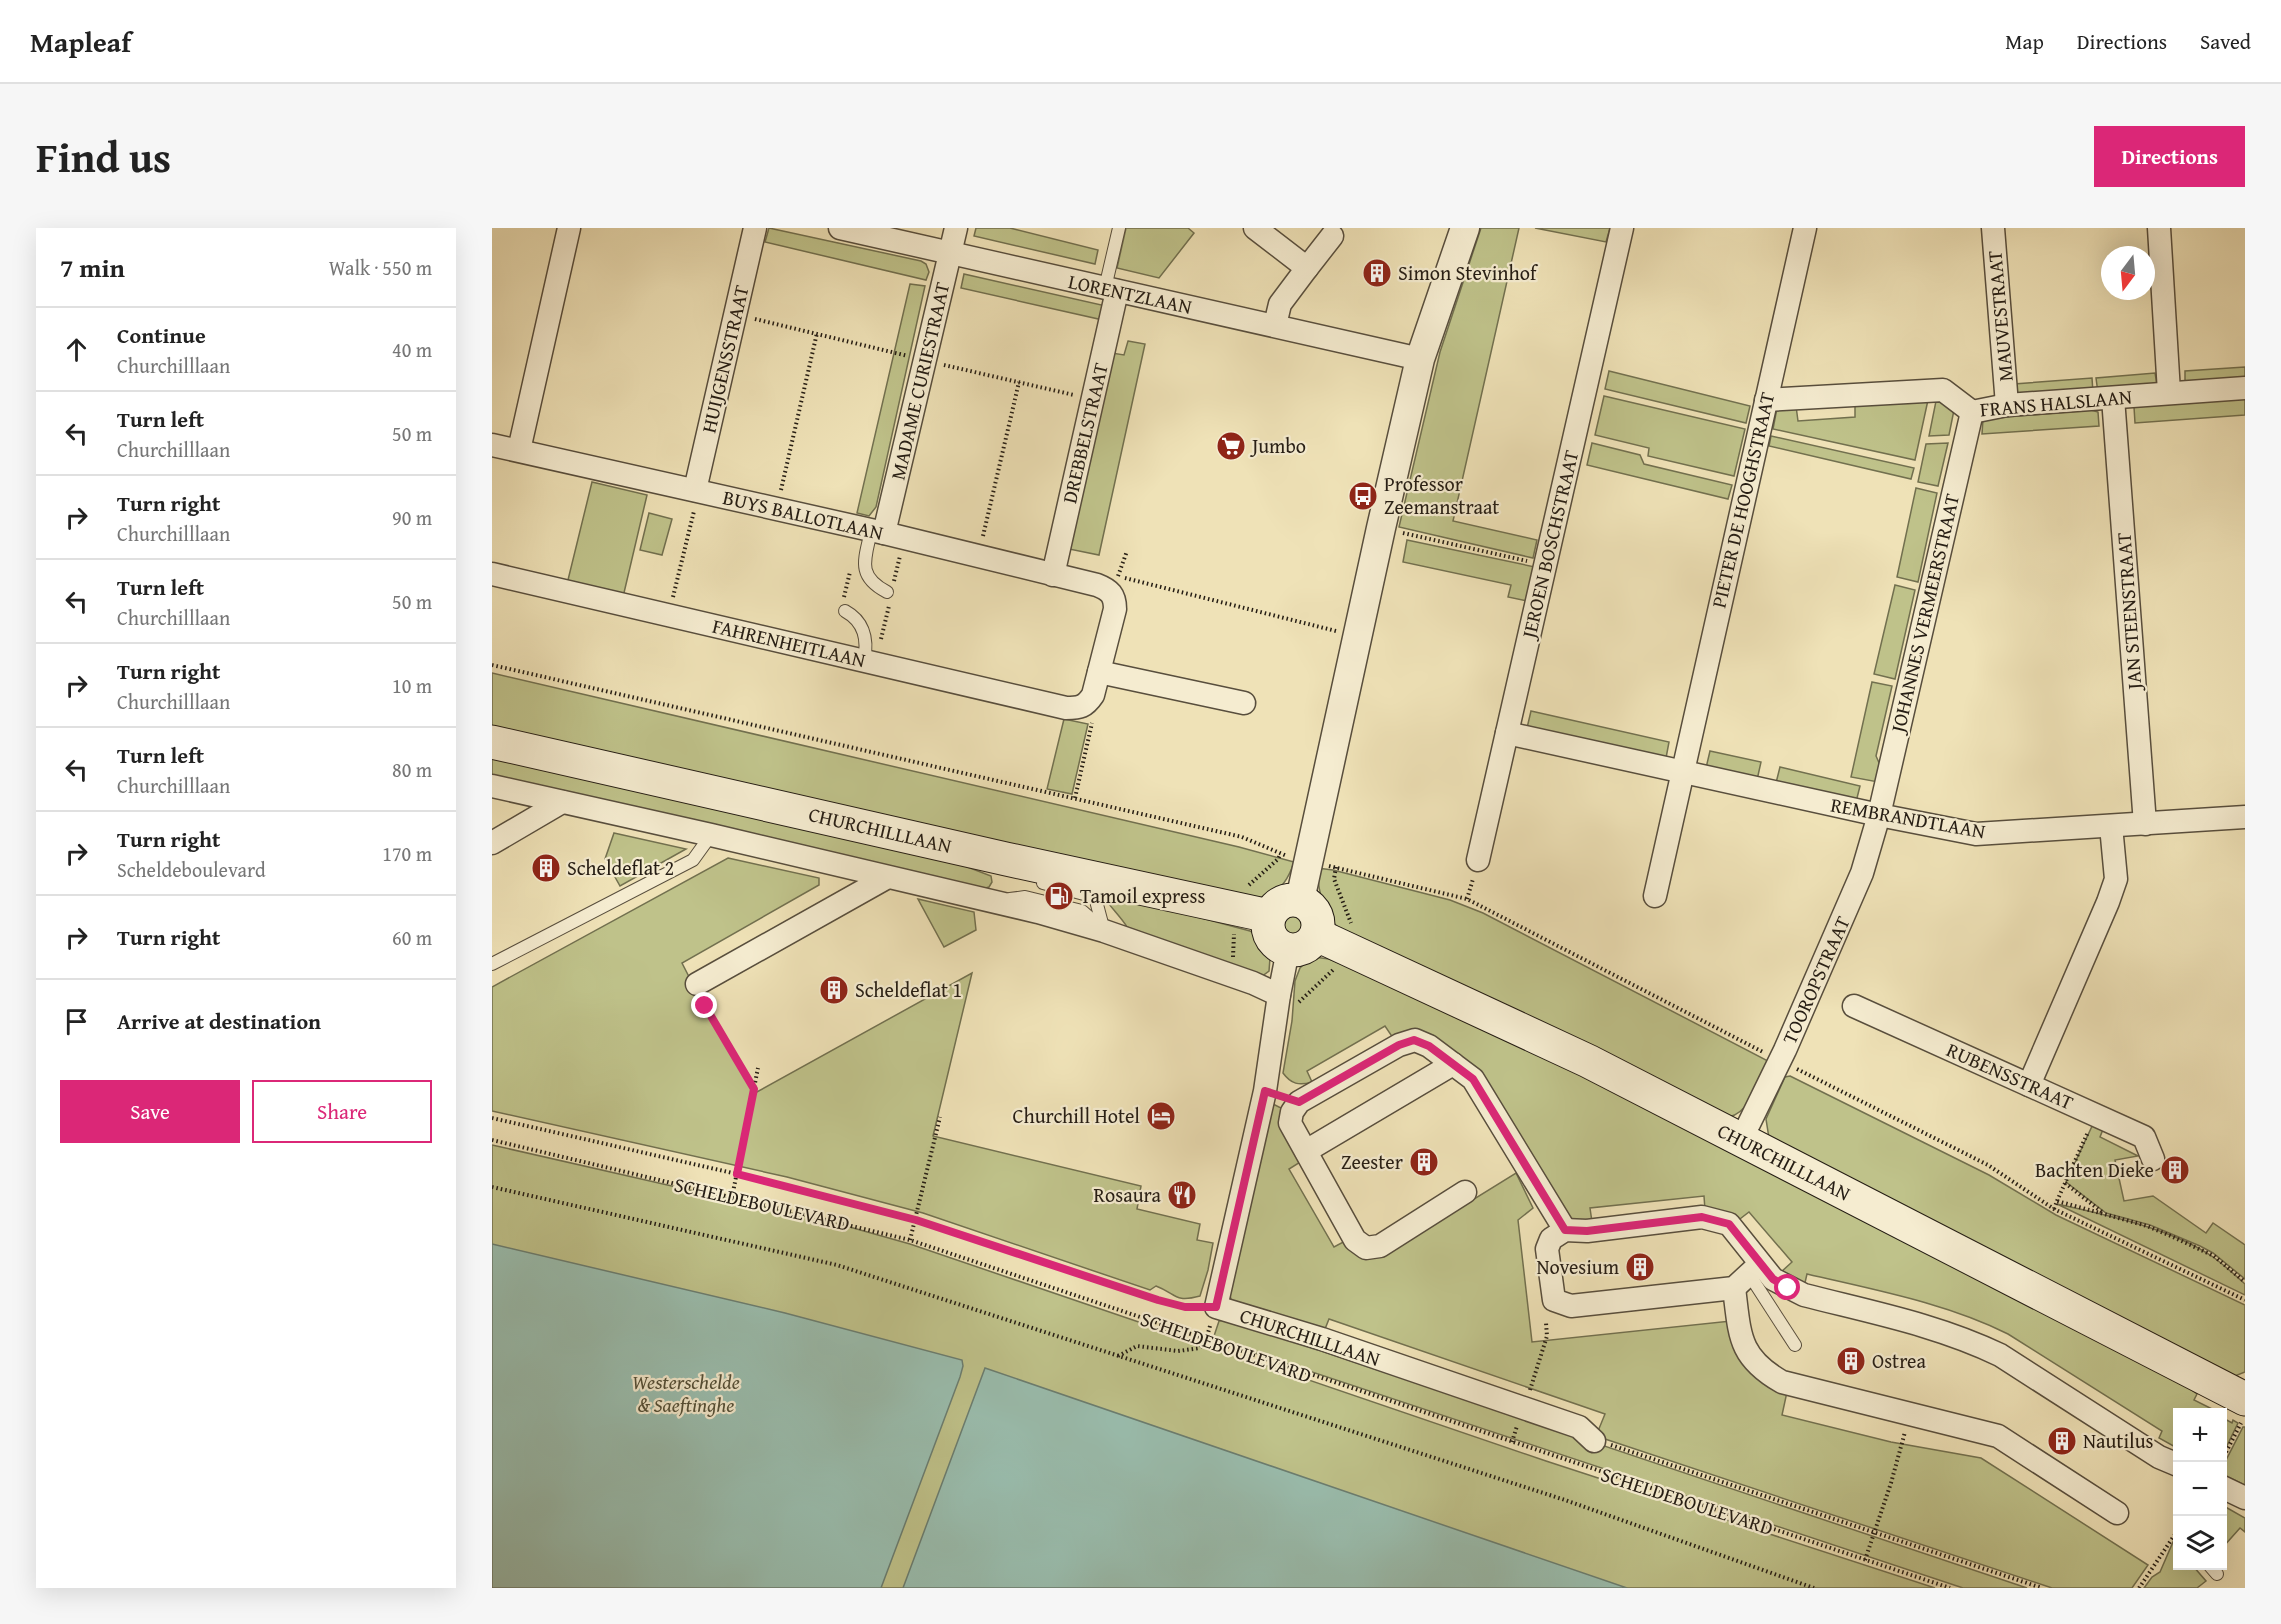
<!DOCTYPE html>
<html lang="en">
<head>
<meta charset="utf-8">
<style>
	:root { --surface:#fff; --page:#f6f6f6; --text:#222; --muted:#767676; --line:#e0e0e0; --accent:#db2777 }
	body { margin:0; font-family:"Gentium Book Plus",serif; background:var(--page); color:var(--text) }
	.controls { position:absolute; right:18px; bottom:18px; display:grid; overflow:hidden; border-radius:0px; box-shadow:0 6px 24px #0002 }
	.controls button { width:54px; height:54px; display:grid; place-items:center; padding:0; border:0; border-bottom:2px solid var(--line); background:var(--surface); color:var(--text); font:30px sans-serif }
	.compass { position:absolute; left:1609px; top:18px; width:54px; height:54px; border-radius:50%; background:var(--surface); box-shadow:0 6px 24px #0002; rotate:196deg }
	.stop { position:absolute; width:18px; height:18px; margin:-14px; border:4px solid #db2777; border-radius:50%; background:#fff }
	.stop.end { background:#db2777; border-color:#fff; box-shadow:0 2px 6px #0008 }
	.list { margin:0; padding:0; list-style:none }
	h2 { display:flex; justify-content:space-between; align-items:center; height:78px; margin:0; padding:0 24px; font-size:26px }
	h2 small { font-size:20px; font-weight:400; color:var(--muted) }
	.list li { display:grid; grid-template-columns:39px 1fr auto; gap:18px; align-items:center; box-sizing:border-box; height:84px; padding:0 24px; border-top:2px solid var(--line) }
	.list b { display:block; font-size:22px; white-space:nowrap }
	.list p { margin:0; font-size:20px; white-space:nowrap; color:var(--muted) }
	.list em { font-size:20px; font-style:normal; color:var(--muted) }
	.actions { display:flex; gap:12px; padding:18px 24px }
	.actions a { flex:1; padding:14px 0; border:2px solid var(--accent); border-radius:0px; text-align:center; font-size:21px; color:var(--accent) }
	.actions .main { background:var(--accent); color:#fff }
	.icon { flex:none; width:33px; height:33px; fill:none; stroke:currentColor; stroke-width:2; stroke-linecap:round; stroke-linejoin:round }
	.map { position:relative; flex:none; width:1753px; height:1360px; overflow:hidden; border-radius:0px }
	header { display:flex; align-items:center; gap:36px; box-sizing:border-box; height:84px; padding:0 30px; background:var(--surface); border-bottom:2px solid var(--line) }
	header strong { font-size:28px }
	nav { display:flex; gap:33px; margin-inline-start:auto; font-size:21px }
	.intro { display:flex; align-items:center; justify-content:space-between; box-sizing:border-box; height:144px; padding:0 36px }
	h1 { margin:0; font-size:42px }
	.button { padding:15px 27px; border-radius:0px; background:var(--accent); color:#fff; font-size:21px; font-weight:700 }
	main { display:flex; gap:36px; padding:0 36px }
	aside { flex:1; background:var(--surface); border-radius:0px; box-shadow:0 6px 24px #0002 }
	.map>svg:first-child { display:block }
</style>
</head>
<body>
<header>
<strong>Mapleaf</strong>
<nav><a>Map</a><a>Directions</a><a>Saved</a></nav>
</header>
<div class="intro"><h1>Find us</h1><a class="button">Directions</a></div>
<main>
<aside>
<h2>7 min<small>Walk · 550 m</small></h2>
<ul class="list">
<li><svg class="icon" aria-label="ahead" viewBox="0 0 24 24"><path d="M12 20V5M6 11l6-6 6 6"/></svg><div><b>Continue</b><p>Churchilllaan</p></div><em>40 m</em></li>
<li><svg class="icon" aria-label="left" viewBox="0 0 24 24"><path d="M17 20v-9H6M10 6l-5 5 5 5"/></svg><div><b>Turn left</b><p>Churchilllaan</p></div><em>50 m</em></li>
<li><svg class="icon" aria-label="right" viewBox="0 0 24 24"><path d="M7 20v-9h11M14 6l5 5-5 5"/></svg><div><b>Turn right</b><p>Churchilllaan</p></div><em>90 m</em></li>
<li><svg class="icon" aria-label="left" viewBox="0 0 24 24"><path d="M17 20v-9H6M10 6l-5 5 5 5"/></svg><div><b>Turn left</b><p>Churchilllaan</p></div><em>50 m</em></li>
<li><svg class="icon" aria-label="right" viewBox="0 0 24 24"><path d="M7 20v-9h11M14 6l5 5-5 5"/></svg><div><b>Turn right</b><p>Churchilllaan</p></div><em>10 m</em></li>
<li><svg class="icon" aria-label="left" viewBox="0 0 24 24"><path d="M17 20v-9H6M10 6l-5 5 5 5"/></svg><div><b>Turn left</b><p>Churchilllaan</p></div><em>80 m</em></li>
<li><svg class="icon" aria-label="right" viewBox="0 0 24 24"><path d="M7 20v-9h11M14 6l5 5-5 5"/></svg><div><b>Turn right</b><p>Scheldeboulevard</p></div><em>170 m</em></li>
<li><svg class="icon" aria-label="right" viewBox="0 0 24 24"><path d="M7 20v-9h11M14 6l5 5-5 5"/></svg><div><b>Turn right</b></div><em>60 m</em></li>
<li><svg class="icon" aria-label="arrive" viewBox="0 0 24 24"><path d="M6 21V4h12l-3 4 3 4H6"/></svg><div><b>Arrive at destination</b></div></li>
</ul>
<div class="actions"><a class="main">Save</a><a>Share</a></div>
</aside>
<div class="map">
<svg width="1753" height="1360" viewBox="0 0 1753 1360">
	<rect width="100%" height="100%" fill="#efe2b7"/>
	<filter id="stains"><feTurbulence type="fractalNoise" baseFrequency=".00333" numOctaves="4"/><feColorMatrix values="0 0 0 0 .2 0 0 0 0 .09 0 0 0 0 .02 0 0 0 .5 -.17"/></filter>
	<radialGradient id="worn" r=".72"><stop offset=".6" stop-color="#630" stop-opacity="0"/><stop offset="1" stop-color="#630" stop-opacity=".3"/></radialGradient>
	<g fill="#bfc28a" stroke="#72704f" stroke-width="1.5">
		<polygon points="277,0 429,33 434,36 437,44 434,52 273,14"/>
		<polygon points="484,0 518,0 606,22 603,36 482,8"/>
		<polygon points="634,0 696,0 702,5 667,50 625,40"/>
		<polygon points="989,0 1027,0 961,293 1045,312 1041,330 907,299 948,124"/>
		<polygon points="1043,0 1118,0 1114,14"/>
		<polygon points="472,46 614,78 611,92 469,60"/>
		<polygon points="418,56 433,58 384,279 377,288 365,285"/>
		<polygon points="636,113 653,116 607,327 577,321 620,125 632,127"/>
		<polygon points="1753,139 1753,154 1693,154 1693,143"/>
		<polygon points="1117,143 1258,178 1254,195 1113,161"/>
		<polygon points="1663,145 1665,157 1606,165 1604,150"/>
		<polygon points="1600,150 1601,165 1522,167 1522,156"/>
		<polygon points="1112,168 1253,201 1242,248 1156,228 1157,220 1103,207"/>
		<polygon points="1445,168 1462,182 1457,207 1437,208"/>
		<polygon points="1753,171 1753,187 1643,195 1642,179"/>
		<polygon points="1436,172 1423,232 1281,201 1285,180 1304,178 1306,193 1363,189 1363,174"/>
		<polygon points="1599,182 1606,184 1607,198 1490,206 1491,191"/>
		<polygon points="1279,208 1422,240 1419,251 1277,218"/>
		<polygon points="1100,215 1148,227 1152,236 1240,257 1236,271 1095,237"/>
		<polygon points="1456,215 1446,258 1426,254 1434,216"/>
		<polygon points="100,254 155,267 131,369 75,356"/>
		<polygon points="1424,260 1445,265 1426,354 1405,349"/>
		<polygon points="157,285 180,291 170,327 148,322"/>
		<polygon points="915,312 1043,339 1035,373 1016,369 1019,357 911,334"/>
		<polygon points="1403,357 1423,362 1403,451 1382,446"/>
		<path d="M 0,445 L 747,619 L 802,634 C 796,653 785,669 764,670 L 0,505 Z"/>
		<polygon points="1380,454 1400,458 1384,528 1389,539 1386,554 1359,549"/>
		<polygon points="1039,483 1177,514 1174,530 1035,500"/>
		<polygon points="572,491 596,496 580,566 555,561"/>
		<polygon points="1218,523 1269,534 1265,552 1214,540"/>
		<polygon points="0,525 452,630 499,648 500,654 497,659 490,661 0,550"/>
		<polygon points="1288,539 1368,558 1364,574 1284,555"/>
		<polygon points="122,605 194,621 128,658 113,631"/>
		<path d="M 236,630 L 327,650 L 327,657 L 190,735 L 213,780 L 263,865 L 480,745 L 441,908 L 649,958 L 645,981 L 708,996 L 705,1012 L 721,1015 L 716,1042 L 708,1068 C 682,1075 685,1066 664,1058 L 658,1062 L 431,985 L 295,949 L 0,883 L 0,759 Z"/>
		<path d="M 825,640 L 841,642 L 958,672 L 991,685 L 1276,833 C 1267,852 1259,884 1237,889 L 848,701 C 831,687 826,661 825,640 Z"/>
		<path d="M 609,663 L 758,703 L 764,707 L 778,730 L 777,743 L 769,749 L 635,699 C 627,686 615,677 609,663 Z"/>
		<polygon points="426,671 482,684 484,702 452,719"/>
		<circle cx="802" cy="697" r="13"/>
		<path d="M 822,729 L 837,731 L 950,776 L 1682,1149 L 1705,1166 L 1702,1172 L 1726,1184 L 1686,1184 L 1685,1220 L 1667,1210 L 1670,1203 L 1516,1106 C 1454,1075 1383,1062 1315,1046 L 1312,1059 L 1288,1045 L 1300,1034 L 1257,984 L 1244,994 L 1213,982 L 1212,968 L 1098,980 L 1100,994 L 1086,996 L 1069,986 L 994,854 L 901,810 L 893,798 L 815,843 L 820,854 C 807,858 799,856 791,845 L 800,793 L 803,753 L 808,740 L 816,732 Z"/>
		<polygon points="1298,848 1497,947 1564,987 1753,1077 1753,1144 1743,1148 1277,910 1274,891 1293,849"/>
		<polygon points="779,875 791,881 810,933 797,941 842,1019 855,1012 895,1025 1024,945 1041,980 1026,992 1040,1114 1239,1093 1295,1164 1290,1187 1399,1214 1489,1230 1656,1337 1640,1360 1560,1360 1104,1208 1113,1186 837,1091 831,1106 740,1076 737,1063"/>
		<polygon points="1602,894 1612,899 1608,909 1646,928 1623,932 1632,973 1661,968 1714,1005 1721,995 1753,1017 1753,1051 1721,1025 1708,1018 1658,997 1614,985 1574,954"/>
		<polygon points="0,917 347,996 418,1016 1054,1233 1443,1360 0,1360"/>
		<path d="M 1565,976 C 1614,987 1679,1000 1721,1029 C 1732,1037 1743,1047 1753,1056 L 1753,1067 Z"/>
		<polygon points="734,1091 1535,1360 1471,1360 721,1111 727,1093"/>
		<polygon points="1731,1190 1740,1195 1741,1192 1746,1195 1731,1226"/>
		<polygon points="1751,1199 1753,1199 1753,1257 1730,1246 1731,1238"/>
		<polygon points="1730,1277 1753,1290 1753,1304 1748,1300 1731,1319"/>
		<polygon points="1681,1314 1685,1319 1686,1338 1701,1338 1714,1353 1705,1360 1652,1360 1660,1349 1668,1344"/>
	</g>
	<g fill="#9abeaf" stroke="#6b7e71" stroke-width="1.5">
		<polygon points="0,1016 293,1085 470,1132 471,1138 468,1149 389,1360 0,1360"/>
		<polygon points="493,1140 1135,1360 411,1360"/>
	</g>
	<g fill="none" stroke-linecap="round" stroke-linejoin="round">
		<g stroke="#584e3d" stroke-width="14">
			<g id="service">
				<polyline points="613,60 627,0"/>
				<path d="M 379,303 C 373,331 364,348 395,364"/>
				<path d="M 353,383 C 373,394 376,412 372,433"/>
				<polyline points="551,655 603,669 612,703"/>
				<polyline points="518,671 533,669 590,683 605,696"/>
				<polyline points="0,736 201,632 219,607"/>
				<polyline points="1257,1046 1303,1117"/>
				<polyline points="1718,1338 1725,1346"/>
			</g>
		</g>
		<g stroke="#584e3d" stroke-width="25">
			<g id="minor">
				<polyline points="348,0 928,131"/>
				<polyline points="763,0 815,40 788,76 783,97"/>
				<polyline points="1501,0 1515,177"/>
				<polyline points="1667,0 1677,164"/>
				<polyline points="815,40 840,8"/>
				<polyline points="1621,170 1653,596"/>
				<polyline points="1274,172 1451,162 1480,184 1515,177 1753,160"/>
				<path d="M 0,217 L 392,305 L 605,357 C 618,362 623,367 623,381 L 601,467 C 593,479 588,480 574,480 L 0,346"/>
				<polyline points="27,222 77,0"/>
				<polyline points="203,262 263,0"/>
				<polyline points="392,305 464,0"/>
				<polyline points="561,347 625,63"/>
				<polyline points="607,444 752,475"/>
				<polyline points="1015,505 1387,587 1484,606 1753,589"/>
				<polyline points="0,558 219,607 546,684 612,703 761,755 787,767"/>
				<polyline points="0,615 70,574"/>
				<polyline points="986,632 1130,0"/>
				<polyline points="1163,668 1313,0"/>
				<polyline points="796,722 787,767 773,863 724,1079 830,1111 1087,1199 1102,1213"/>
				<polyline points="205,756 394,650"/>
				<polyline points="1362,778 1652,909 1661,931"/>
				<polyline points="1537,857 1616,674 1624,651 1619,598"/>
				<polyline points="1249,912 1293,822 1370,645 1387,587 1480,184"/>
				<polyline points="814,923 961,836"/>
				<polyline points="973,964 888,1018 874,1020 863,1012 798,895 800,884 807,874 907,817 923,812 937,818 981,851 1073,1002"/>
				<path d="M 1268,1036 L 1242,1060 L 1079,1078 L 1062,1072 L 1055,1021 L 1059,1011 L 1073,1002 L 1095,1003 L 1210,989 L 1237,996 L 1281,1051 L 1312,1067 C 1378,1084 1446,1097 1508,1127 L 1667,1229 L 1686,1237"/>
				<path d="M 1242,1060 C 1248,1107 1246,1129 1290,1154 L 1506,1208 L 1625,1285"/>
				<polyline points="1730,1259 1753,1270"/>
			</g>
		</g>
		<g stroke="#584e3d" stroke-width="31">
			<polyline id="tertiary" points="808,672 889,300 928,131 973,0"/>
		</g>
		<g stroke="#251d14" stroke-width="35">
			<g id="secondary">
				<polyline points="0,514 514,631 777,688"/>
				<circle cx="801" cy="697" r="25"/>
				<polyline points="825,707 1096,833 1753,1171"/>
			</g>
		</g>
		<g stroke="#251d14" stroke-width="4" stroke-dasharray="1.5 3" stroke-linecap="butt">
			<polyline points="263,91 416,128"/>
			<polyline points="452,137 582,167"/>
			<polyline points="289,262 325,105"/>
			<polyline points="911,305 1035,333"/>
			<polyline points="491,308 527,154"/>
			<polyline points="626,348 635,323"/>
			<polyline points="633,350 844,403"/>
			<polyline points="402,353 408,328"/>
			<polyline points="181,369 202,283"/>
			<polyline points="352,369 358,344"/>
			<polyline points="389,411 397,378"/>
			<polyline points="0,437 750,609 795,628"/>
			<polyline points="583,570 600,495"/>
			<polyline points="837,638 975,671 1271,824"/>
			<polyline points="844,639 842,651 859,695"/>
			<polyline points="757,657 786,631 788,627"/>
			<polyline points="975,671 981,651"/>
			<polyline points="741,729 742,706"/>
			<polyline points="211,773 261,860"/>
			<polyline points="807,774 841,742"/>
			<polyline points="1305,841 1496,937 1562,981 1753,1072"/>
			<polyline points="0,890 245,946 424,992 666,1072 693,1079 705,1079"/>
			<polyline points="0,912 418,1012 1458,1360"/>
			<polyline points="1573,955 1610,984"/>
			<polyline points="0,959 345,1037 1073,1272 1322,1360"/>
			<polyline points="240,969 266,840"/>
			<polyline points="1565,973 1596,904"/>
			<polyline points="1562,981 1565,973 1655,998 1679,1008 1722,1028 1753,1054"/>
			<polyline points="418,1012 448,889"/>
			<polyline points="626,1128 645,1118 686,1123 708,1120 714,1112 718,1098"/>
			<polyline points="1038,1162 1055,1108 1054,1095"/>
			<polyline points="1020,1214 1025,1198"/>
			<polyline points="1119,1217 1550,1360"/>
			<polyline points="1730,1232 1749,1195"/>
			<polyline points="1373,1332 1399,1255 1413,1204"/>
			<polyline points="1647,1360 1686,1302"/>
		</g>
		<use href="#service" stroke="#f5ecd0" stroke-width="12"/>
		<use href="#minor" stroke="#f5ecd0" stroke-width="22"/>
		<use href="#tertiary" stroke="#f5ecd0" stroke-width="28"/>
		<use href="#secondary" stroke="#f5ecd0" stroke-width="33"/>
	</g>
	<g fill="none" stroke-linecap="round" stroke-linejoin="round">
		<polyline stroke="#db2777" stroke-width="8" points="213,778 262,861 245,946 424,992 666,1072 693,1079 724,1079 773,863 807,874 907,817 922,812 937,818 981,851 1073,1002 1095,1003 1210,989 1237,996 1281,1051 1296,1060"/>
	</g>
	<defs>
		<g id="building-disc" transform="scale(1.5)"><circle r="9.5" fill="#8f2418" stroke="#f5ecd0"/><path d="M-4-6H4V6H1V3H-1V6H-4ZM-2.5-4.3h1.7v1.8h-1.7ZM.8-4.3h1.7v1.8H.8ZM-2.5-1h1.7V.8h-1.7ZM.8-1h1.7V.8H.8Z" fill="#fff"/></g>
		<g id="supermarket-disc" transform="scale(1.5)"><circle r="9.5" fill="#8f2418" stroke="#f5ecd0"/><path d="M-6-5.5h2.5l.6 2H6L4.5 2H-2.5L-4.4-4H-6ZM-1.5 3.2a1.3 1.3 0 1 0 .1 0ZM3 3.2a1.3 1.3 0 1 0 .1 0Z" fill="#fff"/></g>
		<g id="bus-disc" transform="scale(1.5)"><circle r="9.5" fill="#8f2418" stroke="#f5ecd0"/><path d="M-5-6H5V4H4V6H2V4H-2V6H-4V4H-5ZM-3.5-4V0h7V-4ZM-3.5 1.2v1.5H-2V1.2ZM2 1.2v1.5H3.5V1.2Z" fill="#fff"/></g>
		<g id="fuel-disc" transform="scale(1.5)"><circle r="9.5" fill="#8f2418" stroke="#f5ecd0"/><path d="M-5.5-6h7V0h2V4h1.3V-2.5L3-4.5l.8-.8L6-3V5H2.5V1h-1V6h-7ZM-4.2-4.7v3.2H.2V-4.7Z" fill="#fff"/></g>
		<g id="hotel-disc" transform="scale(1.5)"><circle r="9.5" fill="#8f2418" stroke="#f5ecd0"/><path d="M-6-4.5h1.5V1H6V5H4.5V3h-9V5H-6ZM-4 0a1.8 1.8 0 1 1 3.6 0ZM.5 0V-2.5h3Q6-2.5 6 0Z" fill="#fff"/></g>
		<g id="restaurant-disc" transform="scale(1.5)"><circle r="9.5" fill="#8f2418" stroke="#f5ecd0"/><path d="M-5-6h1v4h1v-4h1v4h1v-4h1v5L-1.5 .5V6h-2V.5L-5-1ZM5-6V6H3V1.5H1.5Q1.5-4 5-6Z" fill="#fff"/></g>
	</defs>
	<g fill-rule="evenodd">
		<use href="#building-disc" x="885" y="45"/>
		<use href="#supermarket-disc" x="739" y="218"/>
		<use href="#bus-disc" x="871" y="268"/>
		<use href="#building-disc" x="54" y="640"/>
		<use href="#fuel-disc" x="567" y="668"/>
		<use href="#building-disc" x="342" y="762"/>
		<use href="#hotel-disc" x="669" y="888"/>
		<use href="#building-disc" x="932" y="934"/>
		<use href="#building-disc" x="1683" y="942"/>
		<use href="#restaurant-disc" x="690" y="967"/>
		<use href="#building-disc" x="1148" y="1039"/>
		<use href="#building-disc" x="1359" y="1133"/>
		<use href="#building-disc" x="1570" y="1213"/>
	</g>
	<g text-anchor="middle" stroke-width="4.5" stroke-linejoin="round" paint-order="stroke">
		<g font-size="20" fill="#251d14" stroke="#f5ecd0" text-anchor="start">
			<text x="906" y="52">Simon Stevinhof</text>
			<text x="760" y="225">Jumbo</text>
			<text x="892" y="263">Professor<tspan x="892" dy="23">Zeemanstraat</tspan></text>
			<text x="75" y="647">Scheldeflat 2</text>
			<text x="588" y="675">Tamoil express</text>
			<text x="363" y="769">Scheldeflat 1</text>
			<text x="648" y="895" text-anchor="end">Churchill Hotel</text>
			<text x="911" y="941" text-anchor="end">Zeester</text>
			<text x="1662" y="949" text-anchor="end">Bachten Dieke</text>
			<text x="669" y="974" text-anchor="end">Rosaura</text>
			<text x="1127" y="1046" text-anchor="end">Novesium</text>
			<text x="1380" y="1140">Ostrea</text>
			<text x="1591" y="1220">Nautilus</text>
		</g>
		<g font-size="20" fill="#251d14" stroke="#f5ecd0">
			<text transform="translate(638 66) rotate(12)" y="7">LORENTZLAAN</text>
			<text transform="translate(1508 88) rotate(-95)" y="7">MAUVESTRAAT</text>
			<text transform="translate(233 131) rotate(-77)" y="7">HUIJGENSSTRAAT</text>
			<text transform="translate(428 153) rotate(-77)" y="7">MADAME CURIESTRAAT</text>
			<text transform="translate(1564 175) rotate(-5)" y="7">FRANS HALSLAAN</text>
			<text transform="translate(593 205) rotate(-77)" y="7">DREBBELSTRAAT</text>
			<text transform="translate(1251 272) rotate(-77)" y="7">PIETER DE HOOGHSTRAAT</text>
			<text transform="translate(311 287) rotate(13)" y="7">BUYS BALLOTLAAN</text>
			<text transform="translate(1058 316) rotate(-77)" y="7">JEROEN BOSCHSTRAAT</text>
			<text transform="translate(1637 383) rotate(-94)" y="7">JAN STEENSTRAAT</text>
			<text transform="translate(1433 385) rotate(-77)" y="7">JOHANNES VERMEERSTRAAT</text>
			<text transform="translate(297 415) rotate(13)" y="7">FAHRENHEITLAAN</text>
			<text transform="translate(1416 590) rotate(10)" y="7">REMBRANDTLAAN</text>
			<text transform="translate(388 602) rotate(13)" y="7">CHURCHILLLAAN</text>
			<text transform="translate(1324 752) rotate(-66)" y="7">TOOROPSTRAAT</text>
			<text transform="translate(1518 848) rotate(24)" y="7">RUBENSSTRAAT</text>
			<text transform="translate(1292 934) rotate(27)" y="7">CHURCHILLLAAN</text>
			<text transform="translate(270 976) rotate(13)" y="7">SCHELDEBOULEVARD</text>
			<text transform="translate(818 1109) rotate(18)" y="7">CHURCHILLLAAN</text>
			<text transform="translate(734 1119) rotate(19)" y="7">SCHELDEBOULEVARD</text>
			<text transform="translate(1195 1273) rotate(18)" y="7">SCHELDEBOULEVARD</text>
		</g>
		<g font-size="20" font-style="italic" fill="#534f37" stroke="#f5ecd0">
			<text x="194" y="1161">Westerschelde<tspan x="194" dy="23">&amp; Saeftinghe</tspan></text>
		</g>
	</g>
	<rect width="100%" height="100%" filter="url(#stains)"/>
	<rect width="100%" height="100%" fill="url(#worn)"/>
</svg>
<div class="controls">
<button>+</button>
<button>−</button>
<button><svg class="icon" aria-label="layers" viewBox="0 0 24 24"><path d="M12 4l9 5-9 5-9-5zM3 14l9 5 9-5"/></svg></button>
</div>
<svg class="compass" viewBox="-18 -18 36 36"><path d="M0-13l5 13h-10z" fill="#e53935"/><path d="M0 13l5-13h-10z" fill="#767676"/></svg>
<div class="stop" style="left:1296px;top:1060px"></div>
<div class="stop end" style="left:213px;top:778px"></div>
</div>
</main>
</body>
</html>
